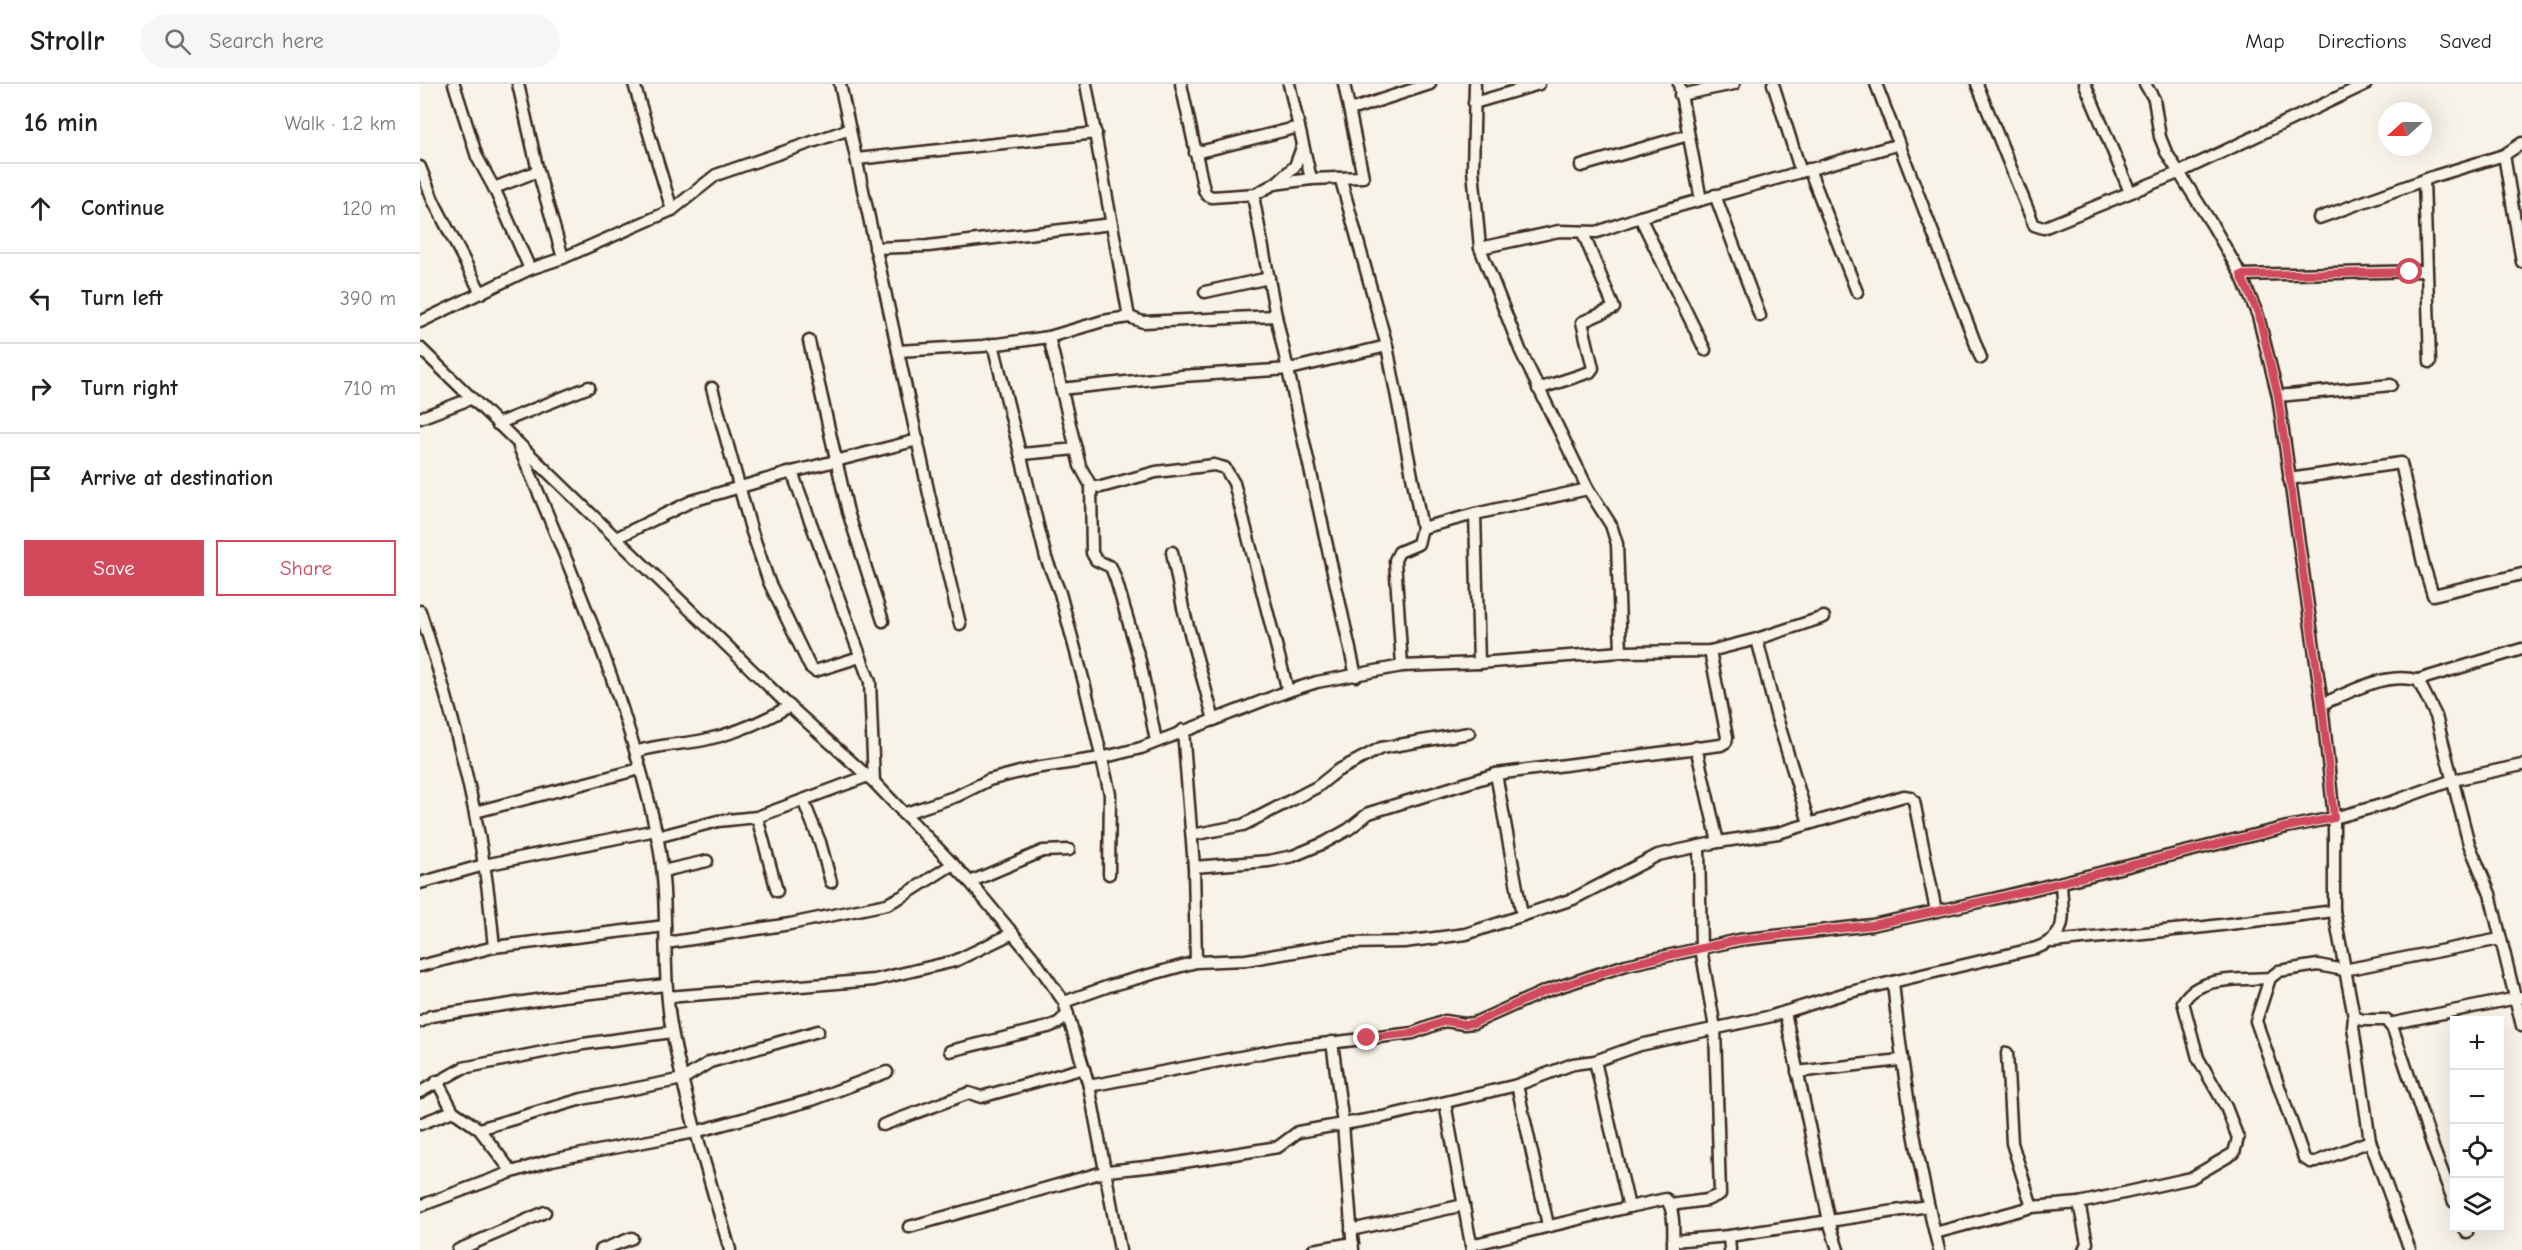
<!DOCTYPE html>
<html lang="en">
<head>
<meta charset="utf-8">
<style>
	:root { --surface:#fff; --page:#f6f6f6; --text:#202124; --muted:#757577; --line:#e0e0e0; --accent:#d1495b }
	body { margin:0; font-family:"Comic Neue",sans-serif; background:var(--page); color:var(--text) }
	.controls { position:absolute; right:18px; bottom:18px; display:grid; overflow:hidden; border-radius:0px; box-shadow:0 6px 24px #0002 }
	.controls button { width:54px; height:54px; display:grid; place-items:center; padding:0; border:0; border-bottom:2px solid var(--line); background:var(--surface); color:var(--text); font:30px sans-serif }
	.compass { position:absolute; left:1958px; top:18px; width:54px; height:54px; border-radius:50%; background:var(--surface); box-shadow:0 6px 24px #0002; rotate:249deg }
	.stop { position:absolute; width:18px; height:18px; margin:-14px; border:4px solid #d1495b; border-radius:50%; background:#fff }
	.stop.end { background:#d1495b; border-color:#fff; box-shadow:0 2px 6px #0008 }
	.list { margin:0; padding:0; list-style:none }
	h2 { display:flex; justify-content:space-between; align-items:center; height:78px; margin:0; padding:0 24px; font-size:26px }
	h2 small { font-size:20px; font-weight:400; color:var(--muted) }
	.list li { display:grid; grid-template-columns:39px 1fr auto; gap:18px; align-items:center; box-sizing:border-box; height:90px; padding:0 24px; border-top:2px solid var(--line) }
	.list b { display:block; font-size:22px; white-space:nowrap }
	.list em { font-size:20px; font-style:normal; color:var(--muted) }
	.actions { display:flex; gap:12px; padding:18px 24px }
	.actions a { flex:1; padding:14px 0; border:2px solid var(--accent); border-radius:0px; text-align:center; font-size:21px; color:var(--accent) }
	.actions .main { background:var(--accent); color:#fff }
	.icon { flex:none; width:33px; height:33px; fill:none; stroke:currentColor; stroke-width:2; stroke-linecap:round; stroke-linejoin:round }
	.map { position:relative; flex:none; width:2102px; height:1166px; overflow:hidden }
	header { display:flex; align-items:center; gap:36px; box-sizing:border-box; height:84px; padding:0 30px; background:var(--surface); border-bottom:2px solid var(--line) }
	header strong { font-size:28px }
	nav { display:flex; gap:33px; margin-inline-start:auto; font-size:21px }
	.search { width:420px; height:54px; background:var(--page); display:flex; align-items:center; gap:15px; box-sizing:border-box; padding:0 21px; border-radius:33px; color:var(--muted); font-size:22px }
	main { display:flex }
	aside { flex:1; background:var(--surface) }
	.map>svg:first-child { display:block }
</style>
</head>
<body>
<header>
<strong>Strollr</strong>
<div class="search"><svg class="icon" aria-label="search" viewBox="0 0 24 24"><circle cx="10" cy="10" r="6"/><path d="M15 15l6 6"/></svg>Search here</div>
<nav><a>Map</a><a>Directions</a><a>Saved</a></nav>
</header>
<main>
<aside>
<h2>16 min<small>Walk · 1.2 km</small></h2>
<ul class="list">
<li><svg class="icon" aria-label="ahead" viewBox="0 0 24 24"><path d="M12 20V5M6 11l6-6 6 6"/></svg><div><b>Continue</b></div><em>120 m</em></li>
<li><svg class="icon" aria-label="left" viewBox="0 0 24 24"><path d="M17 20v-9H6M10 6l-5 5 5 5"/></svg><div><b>Turn left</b></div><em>390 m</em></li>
<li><svg class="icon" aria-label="right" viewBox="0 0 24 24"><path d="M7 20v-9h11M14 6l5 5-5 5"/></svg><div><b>Turn right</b></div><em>710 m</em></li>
<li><svg class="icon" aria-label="arrive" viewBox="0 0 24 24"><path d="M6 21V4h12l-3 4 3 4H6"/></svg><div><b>Arrive at destination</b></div></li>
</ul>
<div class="actions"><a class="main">Save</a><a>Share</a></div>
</aside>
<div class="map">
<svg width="2102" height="1166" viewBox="0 0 2102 1166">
	<rect width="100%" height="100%" fill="#f7f3e8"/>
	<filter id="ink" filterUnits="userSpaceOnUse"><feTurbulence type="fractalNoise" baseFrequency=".0167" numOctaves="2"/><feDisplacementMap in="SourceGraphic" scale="12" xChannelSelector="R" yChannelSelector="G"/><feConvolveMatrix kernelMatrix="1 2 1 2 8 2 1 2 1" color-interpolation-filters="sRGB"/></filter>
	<g filter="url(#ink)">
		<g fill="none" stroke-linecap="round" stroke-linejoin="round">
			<g stroke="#3b2a1e" stroke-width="15">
				<g id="street">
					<polyline points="34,0 57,73 74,104 110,185"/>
					<polyline points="214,0 252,126"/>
					<polyline points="420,0 509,410 540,540"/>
					<polyline points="666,0 709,233"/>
					<polyline points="761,0 784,106 787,111 792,113 836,110 854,100 891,95 943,93 924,0"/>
					<polyline points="869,0 891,95"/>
					<polyline points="1055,0 1053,86 1060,164 1101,268 1168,405 1191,441 1197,460 1201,568"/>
					<polyline points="1259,0 1281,116"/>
					<polyline points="1353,0 1381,88"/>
					<polyline points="1456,0 1561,274"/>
					<polyline points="1557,0 1614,141 1623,144 1758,89 1946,0"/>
					<polyline points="1665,0 1710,108"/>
					<polyline points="1260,11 1314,0"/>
					<polyline points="1054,19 1119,0"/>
					<polyline points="930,26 1010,0"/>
					<polyline points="775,69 879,43"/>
					<polyline points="2084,71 2102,178"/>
					<polyline points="437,75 676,49"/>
					<polyline points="1161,82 1268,51"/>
					<polyline points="0,83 13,116 61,209"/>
					<polyline points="1389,85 1437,208"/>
					<polyline points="921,96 967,262 1002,444 998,460 979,468 975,476 982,582"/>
					<polyline points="2004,96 2010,278"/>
					<polyline points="855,100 875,82 883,61"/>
					<polyline points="74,104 118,87"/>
					<polyline points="836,110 834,117 856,232 936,592"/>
					<polyline points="1295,111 1340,232"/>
					<polyline points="1220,133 1285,266"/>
					<polyline points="1899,134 2015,92 2084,71 2102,59"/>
					<polyline points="455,164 508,162 692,140"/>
					<polyline points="1060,164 1139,147 1177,148 1220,133 1480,60"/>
					<polyline points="143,174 252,126 296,91 430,45"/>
					<polyline points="1821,191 2005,187"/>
					<polyline points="785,208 849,194"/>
					<polyline points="0,238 110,185 143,174 118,87 98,0"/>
					<polyline points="629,253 660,382 671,402 672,469 676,476 691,483 696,496 720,577 736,657"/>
					<polyline points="389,257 428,428 463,537"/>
					<polyline points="573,260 626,474 640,509 665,602 690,710 689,790"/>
					<polyline points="0,264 365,618 454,698 550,798 614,875 644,918 669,1002 700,1166"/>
					<polyline points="478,267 563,262 629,253 683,237 709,233 723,238 856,232"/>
					<polyline points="292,304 331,445 349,498 390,583 395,587 440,573"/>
					<polyline points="641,305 762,292 870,285 967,262"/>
					<polyline points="1118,305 1170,288 1173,284 1162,238 1194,224 1163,149"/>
					<polyline points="1858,312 1971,301"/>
					<polyline points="0,334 50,315"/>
					<polyline points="77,340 169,303"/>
					<path d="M 99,363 C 153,489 208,617 237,752 C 251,816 240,882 252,947 C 266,1021 289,1093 310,1166"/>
					<polyline points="602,370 656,365"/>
					<polyline points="372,388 450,598 454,698"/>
					<polyline points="1869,395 1981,379 2003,479 2013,511 2102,490"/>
					<polyline points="671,402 681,403 736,388 794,381 805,384 814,399 868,607"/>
					<polyline points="1055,430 1059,579"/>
					<polyline points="1002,444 1055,430 1168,405"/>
					<polyline points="196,454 272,417 372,388 498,356"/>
					<polyline points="752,468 763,524 794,636"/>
					<path d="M 0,527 C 27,610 51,695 64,781 C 69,808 71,836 74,863"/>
					<polyline points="1337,555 1357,634 1389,739"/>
					<polyline points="1998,596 2102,565"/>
					<path d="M 1902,620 C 1933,607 1964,588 1998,596 L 2016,632 L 2049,760 L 2070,810 L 2102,942"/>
					<polyline points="763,646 774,783 776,878"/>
					<polyline points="1276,663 1298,758"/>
					<path d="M 216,668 C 238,660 261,661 284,656 C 314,650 344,637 370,622"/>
					<polyline points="1076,690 1102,831"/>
					<polyline points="383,716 400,758 411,798"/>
					<polyline points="55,728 220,685"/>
					<polyline points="483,730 537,712 569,696 615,684 681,674 721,664 868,607 897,598 982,582 1059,579 1201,568 1290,567 1337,555 1404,533"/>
					<polyline points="337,733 357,807"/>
					<polyline points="772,751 823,741 897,703 917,687 961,664 1049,649"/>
					<polyline points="237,753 298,737 337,733 448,692"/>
					<polyline points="774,783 849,777 873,772 904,759 929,745 949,729 1076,690 1301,661 1306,658 1307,653 1290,567"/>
					<polyline points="243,787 287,777"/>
					<polyline points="550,798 623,767 649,766"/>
					<polyline points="0,799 64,781 236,746"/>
					<polyline points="1914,827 1934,933 1943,936 1966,936 1973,945 2014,1066 2034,1118"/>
					<polyline points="1632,858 1785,843 1914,827 1914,734 1902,620 1858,312 1838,232 1821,191 1793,142 1746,68 1740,53 1734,15 1725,0"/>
					<polyline points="246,859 370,840 467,820 483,812 533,780"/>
					<polyline points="0,882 74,863 245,842"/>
					<path d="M 1473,898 C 1482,988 1497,1078 1519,1166"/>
					<polyline points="248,913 454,896 535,877 593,849"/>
					<polyline points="644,918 689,902 776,878 826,876 928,859 984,858 1046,850 1153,815 1238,771 1298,758 1358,749 1484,712 1490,713 1494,717 1516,827"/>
					<polyline points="1365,928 1409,1137 1508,1122"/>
					<polyline points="1934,933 1933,943 1950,1057 1990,1166"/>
					<polyline points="0,938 11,932 143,912 246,901"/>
					<polyline points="1969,940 2102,913"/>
					<polyline points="912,958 923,1040 933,1166"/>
					<polyline points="530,967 628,943 638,939 648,930"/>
					<polyline points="1587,969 1592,1059 1612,1123"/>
					<path d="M 1175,977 L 1209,1123 L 1246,1115 C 1256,1127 1253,1151 1253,1166"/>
					<polyline points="1377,988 1480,976"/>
					<polyline points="17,997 33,1027 59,1045 92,1088"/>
					<polyline points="1097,1001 1128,1141"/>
					<polyline points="669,1002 867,964 993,949 1025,937 1044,940 1054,939 1123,908 1206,881 1319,856 1452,841 1573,815 1867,743 1914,734 1972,718 2033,696 2102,681"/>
					<polyline points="0,1008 43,984 163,960 252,948"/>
					<polyline points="1025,1019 1052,1166"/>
					<polyline points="0,1040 33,1027"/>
					<polyline points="463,1041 549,1009 561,1013 664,984"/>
					<polyline points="59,1045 162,1015 263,995 290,978 398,947"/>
					<polyline points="1950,1057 1896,1078 1890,1078 1884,1074 1836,937 1850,894 1859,887 1898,881 1924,886 2080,855"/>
					<polyline points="1659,1119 1667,1159 1664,1166"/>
					<polyline points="1250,1121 1287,1116 1300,1110 1295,944 1281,865 1279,763"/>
					<polyline points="0,1122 92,1088 132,1076 275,1048 392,1016 467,988"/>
					<path d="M 489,1143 L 687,1087 L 745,1081 L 858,1063 L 878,1048 L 963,1033 L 1097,1001 L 1153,980 L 1175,977 L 1220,961 L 1352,932 L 1426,909 L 1616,864 C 1651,852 1642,830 1641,799"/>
					<polyline points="2044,1144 2047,1149"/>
					<polyline points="931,1146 1044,1121"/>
					<path d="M 1515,1149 L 1612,1123 L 1659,1119 L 1771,1094 L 1814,1069 L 1818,1054 L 1806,1023 L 1778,974 L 1763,918 C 1778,891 1822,896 1850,894"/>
					<polyline points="1309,1152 1310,1166"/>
					<polyline points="1253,1157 1309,1152 1409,1137 1418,1166"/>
					<polyline points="1051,1161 1209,1123"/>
					<polyline points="38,1166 125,1128"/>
					<polyline points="181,1166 212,1154"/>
					<polyline points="893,1166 933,1159"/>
				</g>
			</g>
			<use href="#street" stroke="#f7f3e8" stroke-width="10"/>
		</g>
	</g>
	<g fill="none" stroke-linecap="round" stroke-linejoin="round" filter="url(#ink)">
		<polyline stroke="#d1495b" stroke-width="8" points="947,954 993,949 1025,937 1044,940 1054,939 1123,908 1206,881 1318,856 1452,841 1573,815 1867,743 1914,734 1902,621 1858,312 1839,232 1821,191 1990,188"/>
	</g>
</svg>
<div class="controls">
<button>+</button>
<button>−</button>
<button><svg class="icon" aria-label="locate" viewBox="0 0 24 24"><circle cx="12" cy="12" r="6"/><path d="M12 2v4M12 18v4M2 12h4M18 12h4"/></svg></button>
<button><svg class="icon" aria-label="layers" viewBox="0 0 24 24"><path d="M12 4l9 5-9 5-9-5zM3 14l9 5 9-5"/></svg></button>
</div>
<svg class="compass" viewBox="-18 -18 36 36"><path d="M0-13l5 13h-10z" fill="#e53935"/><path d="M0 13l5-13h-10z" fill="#757577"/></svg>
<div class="stop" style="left:1990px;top:188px"></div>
<div class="stop end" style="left:947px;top:954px"></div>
</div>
</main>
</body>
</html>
